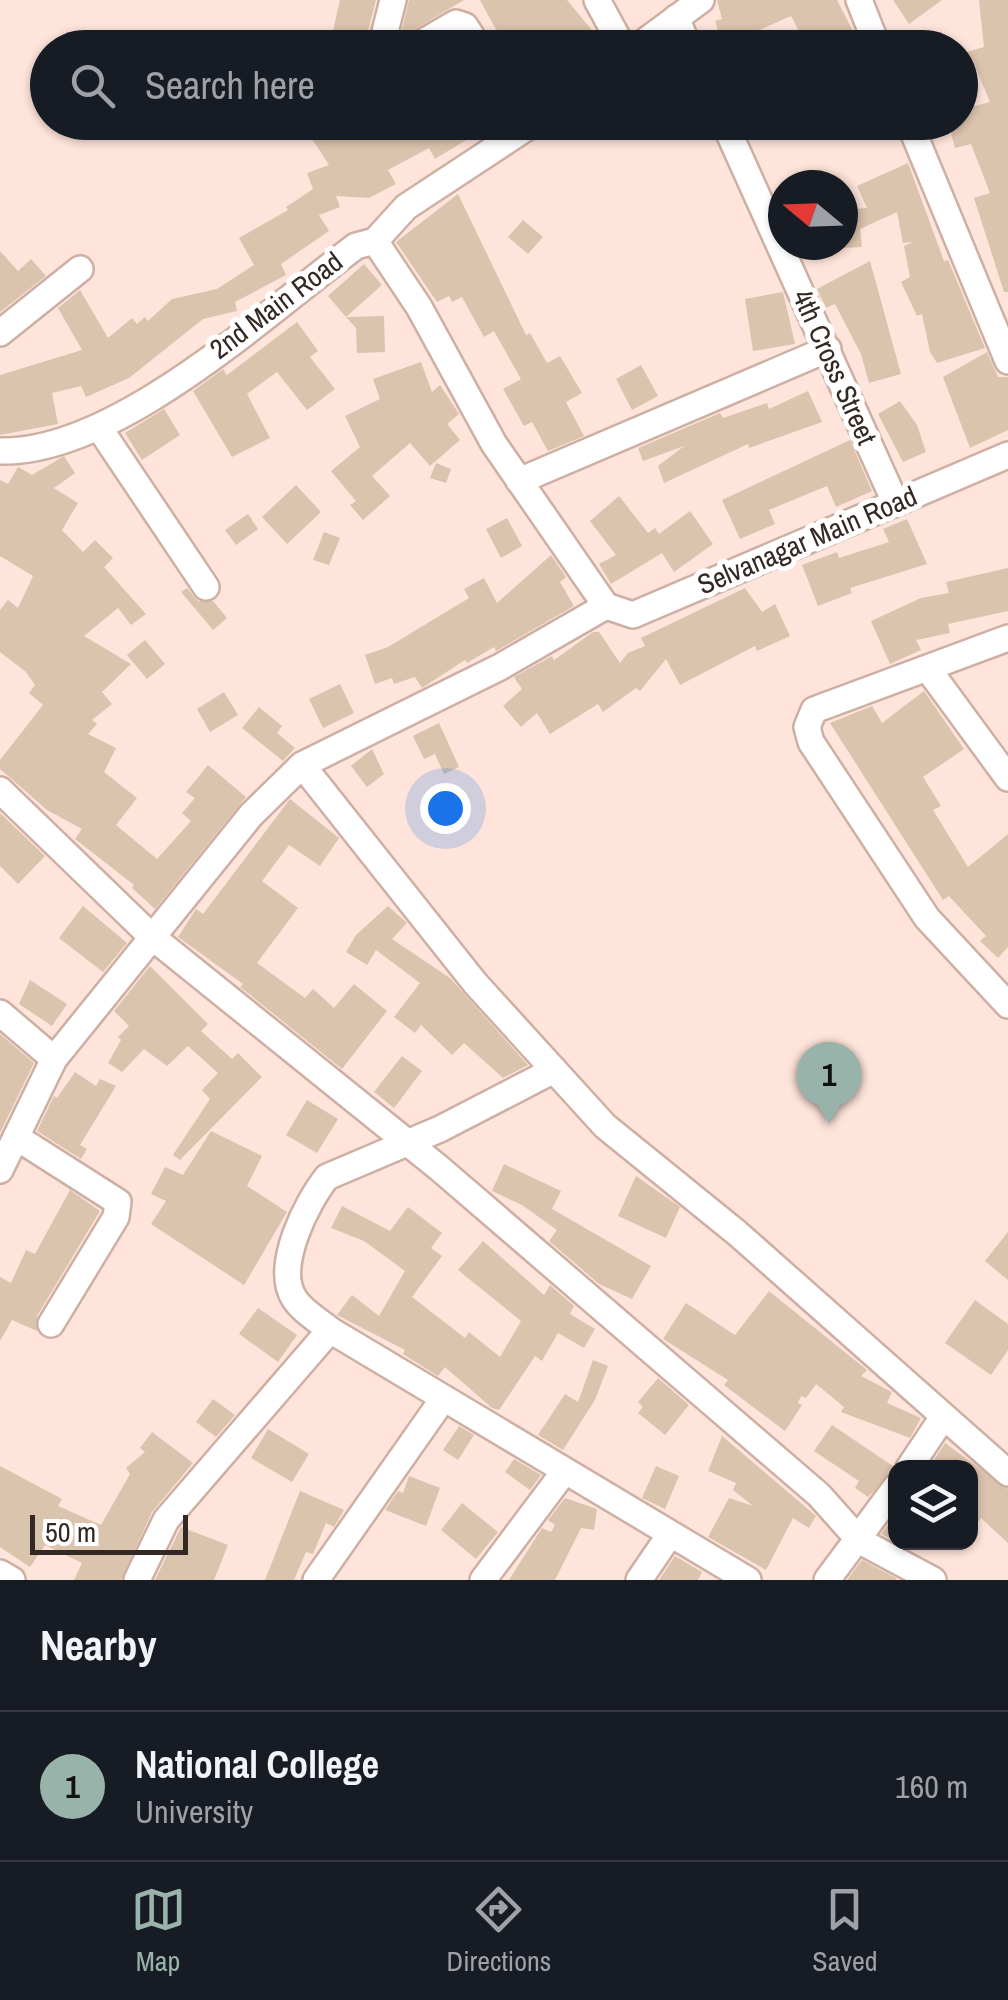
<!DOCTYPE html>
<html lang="en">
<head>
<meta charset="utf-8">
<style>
	:root { --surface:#171b24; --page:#242831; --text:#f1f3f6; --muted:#9ea1a6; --line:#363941; --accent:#98b3aa }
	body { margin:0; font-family:"Archivo Narrow",sans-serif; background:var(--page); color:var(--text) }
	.controls { position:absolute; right:30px; bottom:30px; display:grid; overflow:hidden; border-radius:20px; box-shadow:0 2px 8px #0004 }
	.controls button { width:90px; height:90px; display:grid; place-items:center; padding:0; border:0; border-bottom:2px solid var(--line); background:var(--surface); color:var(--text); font:50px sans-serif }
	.compass { position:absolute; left:768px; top:170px; width:90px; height:90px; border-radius:50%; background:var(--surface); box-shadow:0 2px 8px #0004; rotate:289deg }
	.scale { position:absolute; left:30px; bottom:25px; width:158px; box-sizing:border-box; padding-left:10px; border:5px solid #342824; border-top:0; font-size:28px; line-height:35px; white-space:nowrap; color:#342824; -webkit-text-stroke:8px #fff; paint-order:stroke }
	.you { position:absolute; left:445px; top:808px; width:35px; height:35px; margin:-25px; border:8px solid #fff; border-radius:50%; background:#1a73e8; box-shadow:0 0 0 15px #1a73e833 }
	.badge { display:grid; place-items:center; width:65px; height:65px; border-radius:50%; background:var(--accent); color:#111; font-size:32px; font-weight:700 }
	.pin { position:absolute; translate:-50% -82px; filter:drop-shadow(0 2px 5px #0008) }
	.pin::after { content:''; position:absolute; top:52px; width:35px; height:30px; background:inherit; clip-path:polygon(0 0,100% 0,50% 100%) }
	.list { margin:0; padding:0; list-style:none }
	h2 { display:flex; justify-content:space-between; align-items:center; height:130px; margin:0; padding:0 40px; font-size:42px }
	h2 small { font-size:32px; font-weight:400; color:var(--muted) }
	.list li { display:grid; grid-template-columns:65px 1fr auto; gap:30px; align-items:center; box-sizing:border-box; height:150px; padding:0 40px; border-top:2px solid var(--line) }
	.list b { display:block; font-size:38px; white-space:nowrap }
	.list p { margin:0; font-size:32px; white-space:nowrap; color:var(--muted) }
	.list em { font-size:32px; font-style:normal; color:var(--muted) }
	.icon { flex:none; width:55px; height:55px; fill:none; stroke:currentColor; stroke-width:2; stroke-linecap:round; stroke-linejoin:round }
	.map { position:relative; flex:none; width:1008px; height:1580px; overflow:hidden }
	.search { position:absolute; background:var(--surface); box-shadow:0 2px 8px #0004; left:30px; right:30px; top:30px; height:110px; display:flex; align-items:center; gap:25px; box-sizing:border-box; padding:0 35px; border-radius:55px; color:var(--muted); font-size:38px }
	.sheet { height:280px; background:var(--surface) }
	nav { display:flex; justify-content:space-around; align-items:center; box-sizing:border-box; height:140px; border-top:2px solid var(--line); background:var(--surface); font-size:28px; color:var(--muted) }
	nav a { display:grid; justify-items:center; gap:5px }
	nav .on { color:var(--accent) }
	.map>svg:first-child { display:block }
</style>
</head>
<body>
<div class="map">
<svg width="1008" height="1580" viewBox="0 0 1008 1580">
	<rect width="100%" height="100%" fill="#fee4da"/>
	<g fill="#dbc4ae">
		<polygon points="340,0 376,0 365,43 332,35"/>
		<polygon points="409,0 464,0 400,38"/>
		<polygon points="480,0 567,0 596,35 580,48 506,48"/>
		<polygon points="717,0 837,0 855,35 851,37 855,48 808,48 791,16 757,31 758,36 724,48 715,21 722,19"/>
		<polygon points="893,0 942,0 909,24"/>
		<polygon points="979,0 1008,0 1008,292 1004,292 974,198 990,193 971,144 955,148 948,122 960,122 960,110 990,102 975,66 960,70 960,54 984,47"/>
		<polygon points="301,122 334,122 345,139 374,128 379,140 413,122 496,122 435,159 429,148 388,170 396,184 369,198 336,196 340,207 319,215 329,231 281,264 286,275 235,302 237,311 203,319 129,378 86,397 81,386 52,393 58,424 0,435 0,375 82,350 58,308 80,290 108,338 132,318 137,324 145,317 148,321 172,299 217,289 254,265 239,238 288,210 286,207 313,189 307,173 329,165"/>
		<polygon points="908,163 944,261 948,260 985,348 937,363 930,352 922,314 917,316 901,282 910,277 904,246 913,242 903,243 897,212 860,229 862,247 843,248 843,210 867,208 857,186"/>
		<polygon points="458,194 526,335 530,333 547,363 560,356 582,393 566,402 584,436 548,451 532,422 524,426 503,389 521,379 494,331 484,337 462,297 452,302 449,296 437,302 396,242"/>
		<polygon points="523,220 543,237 528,254 508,237"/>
		<polygon points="0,251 18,271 31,259 46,276 0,312"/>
		<polygon points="870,261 901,374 869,383 861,354 835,304 826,308 817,289"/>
		<polygon points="364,264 382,285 346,317 328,296"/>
		<polygon points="783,292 795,344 753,351 745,299"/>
		<polygon points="384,316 385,352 357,353 356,328 346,317"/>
		<polygon points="297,322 318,351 310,357 335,389 307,410 277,372 247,394 270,438 232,457 193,391 223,369 227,375"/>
		<polygon points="987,352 998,377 1008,377 1008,430 970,448 943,377"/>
		<polygon points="421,362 432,392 440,385 459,414 447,424 460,440 430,466 410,443 372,476 390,496 363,520 350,505 356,501 331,471 360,447 345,416 380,399 373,379"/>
		<polygon points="641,365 658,396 632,410 616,379"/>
		<polygon points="808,391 822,422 749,448 748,444 664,483 658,466 684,446 643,461 638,448 720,413 723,418 767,403 769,409"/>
		<polygon points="900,401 917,425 926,452 903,462 878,414"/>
		<polygon points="164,409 180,435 142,460 125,433"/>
		<polygon points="850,440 872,491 836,507 827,486 769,510 775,524 740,539 722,500"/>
		<polygon points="64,456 75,473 54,488 78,503 62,530 83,552 95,540 113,558 104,567 146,614 131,625 118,608 84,636 131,664 102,692 112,704 92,720 97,724 88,734 116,748 104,772 137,798 116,825 157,859 191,821 182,813 195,798 186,792 208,765 246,797 155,909 132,888 134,885 75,839 82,829 47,810 0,769 0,760 43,705 29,693 35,685 26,672 0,652 0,610 8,600 18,608 33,576 0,556 0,480 8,484 18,467 32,475"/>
		<polygon points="436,463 451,469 446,483 430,478"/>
		<polygon points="296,485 321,512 287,544 262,517"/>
		<polygon points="619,496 648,533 655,528 659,534 690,511 713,544 674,572 662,553 611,584 599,564 616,555 590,521"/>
		<polygon points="248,514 258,529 236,545 225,530"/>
		<polygon points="507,518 522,546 501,558 486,529"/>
		<polygon points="907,519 927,564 850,588 852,593 818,606 802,565 837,552 839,558 889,542 883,529"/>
		<polygon points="324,532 340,538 329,565 313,560"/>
		<polygon points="551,555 566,577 560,582 574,606 496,651 494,647 467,663 465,660 422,688 415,677 394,684 392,678 375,684 365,655 388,647 469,598 464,589 484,578 497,603"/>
		<polygon points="1008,568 1008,611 948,624 950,633 916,640 921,650 890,664 871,621 921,598 949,593 946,582"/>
		<polygon points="187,588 198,601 213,601 227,618 213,630 181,592"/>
		<polygon points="745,588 762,612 775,604 790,636 757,651 755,646 680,685 666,659 640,691 636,688 603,712 598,704 550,734 537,713 521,727 503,706 522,689 514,677 552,656 554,660 593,632 599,632 620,663 628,653 645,646 641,638"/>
		<polygon points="145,640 165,664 147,679 127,655"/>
		<polygon points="340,684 354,713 323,728 309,699"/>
		<polygon points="924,691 964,749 923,777 941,806 933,810 968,867 1008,834 1008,947 998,958 980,941 986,936 949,896 943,900 830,723 872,706 882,723"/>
		<polygon points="224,692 238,715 210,732 197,709"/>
		<polygon points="259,707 282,726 277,733 295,748 283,761 242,728"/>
		<polygon points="439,723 459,767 444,774 435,754 424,759 413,736"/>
		<polygon points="372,749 384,774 367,787 351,766"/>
		<polygon points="290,799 339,838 320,866 289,845 262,881 298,908 257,963 305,998 313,989 334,1008 354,984 387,1011 342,1069 240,987 243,984 178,937 196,909 203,914"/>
		<polygon points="0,813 45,856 18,884 0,866"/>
		<polygon points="83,906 127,943 103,972 59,938"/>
		<polygon points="388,906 407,923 392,939 450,978 528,1065 503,1078 464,1043 452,1055 421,1025 415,1033 394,1017 420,983 376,950 367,965 346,952 356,935"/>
		<polygon points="150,966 208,1024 201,1031 232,1059 238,1053 262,1077 180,1160 173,1155 210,1099 202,1090 218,1073 188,1046 167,1066 144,1049 122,1072 108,1063 121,1040 118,1037 129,1026 114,1011"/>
		<polygon points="30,980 67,1004 52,1026 19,1004"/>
		<polygon points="0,1034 34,1063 0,1133"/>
		<polygon points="402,1056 422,1071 394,1108 374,1092"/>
		<polygon points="75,1072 96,1086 100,1079 116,1086 80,1145 87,1149 81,1159 37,1131 54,1096 57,1098"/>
		<polygon points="307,1100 338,1119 317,1153 286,1135"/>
		<polygon points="211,1131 262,1156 247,1186 287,1212 244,1285 151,1224 166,1201 151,1194 165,1167 183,1175"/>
		<polygon points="504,1164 561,1191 552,1209 651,1266 632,1299 599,1284 549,1241 557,1230 522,1205 492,1191"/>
		<polygon points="636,1176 680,1207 666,1238 618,1216"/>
		<polygon points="70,1190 100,1211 37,1316 37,1331 12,1320 0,1341 0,1277 11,1283 26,1250 35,1254"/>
		<polygon points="342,1206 390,1231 408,1207 442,1233 431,1248 442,1256 412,1297 465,1338 469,1332 500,1357 521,1321 458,1270 483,1241 544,1295 550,1285 574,1306 570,1314 595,1329 584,1348 558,1333 542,1361 535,1356 499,1410 492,1408 445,1367 438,1376 403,1354 405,1350 337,1315 352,1295 379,1316 405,1271 364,1241 331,1228"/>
		<polygon points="1008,1232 1008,1280 985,1261"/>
		<polygon points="769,1291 867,1370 861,1376 892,1392 887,1403 921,1418 910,1438 841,1412 844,1407 816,1384 806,1398 801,1396 798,1403 802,1405 785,1431 724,1385 728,1380 663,1339 686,1303 735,1335"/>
		<polygon points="975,1300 1008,1324 1008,1350 991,1375 945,1343"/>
		<polygon points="258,1308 297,1335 278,1362 239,1334"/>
		<polygon points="593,1360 608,1366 595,1400 563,1450 538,1435 565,1394 578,1402"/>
		<polygon points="658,1378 689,1405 665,1435 638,1413 643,1407 638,1402"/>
		<polygon points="213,1399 235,1415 216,1437 196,1422"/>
		<polygon points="832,1425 893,1466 894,1471 868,1497 855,1488 859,1481 814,1451"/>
		<polygon points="459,1426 474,1435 458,1460 443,1450"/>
		<polygon points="268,1429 309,1454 292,1482 251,1458"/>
		<polygon points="152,1432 193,1463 152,1512 121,1580 74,1580 82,1563 45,1545 30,1567 0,1547 0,1466 62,1499 58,1506 101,1525 130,1474 126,1468 145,1452 140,1448"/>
		<polygon points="722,1436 816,1516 809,1528 793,1518 766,1570 708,1537 729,1498 753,1506 733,1490 736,1483 708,1471"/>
		<polygon points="945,1443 1008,1489 1008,1543 981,1518 970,1534 970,1468 929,1468"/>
		<polygon points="514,1459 541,1475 530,1490 505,1472"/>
		<polygon points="656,1466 679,1476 665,1509 642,1498"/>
		<polygon points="409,1476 440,1488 426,1526 385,1510 398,1491 403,1493"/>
		<polygon points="300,1491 344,1510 334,1527 326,1523 313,1554 306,1552 294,1580 265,1580"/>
		<polygon points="565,1498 597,1509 594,1530 581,1528 555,1580 509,1580 542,1528 551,1532 555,1525 548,1520"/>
		<polygon points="462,1503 498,1532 476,1559 441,1530"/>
		<polygon points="896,1515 896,1542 881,1534"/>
		<polygon points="181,1527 228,1545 214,1580 155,1580"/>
		<polygon points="675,1556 702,1572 698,1580 659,1580"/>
		<polygon points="862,1560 896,1578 896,1580 847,1580"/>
	</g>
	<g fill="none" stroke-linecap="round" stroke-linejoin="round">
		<g stroke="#ceafa3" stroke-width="30">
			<g id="minor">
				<polyline points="597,0 623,48"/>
				<polyline points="859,0 878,48"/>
				<polyline points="676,18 689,48"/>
				<polyline points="381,48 393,0"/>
				<polyline points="413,48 456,23 465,26 479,48"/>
				<polyline points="636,48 701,0"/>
				<polyline points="724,122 895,502"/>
				<polyline points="909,122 1008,361"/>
				<polyline points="375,241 419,307 494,444 606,606"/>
				<polyline points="0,333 80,269"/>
				<polyline points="100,429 206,587"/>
				<path d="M 0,451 C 115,454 265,314 356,246 L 375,241 L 406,207 L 535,122"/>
				<polyline points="519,481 828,349"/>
				<polyline points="606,606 633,615 1008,455"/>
				<polyline points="1008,638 814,710 807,727 811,742 927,918 1008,1005"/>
				<polyline points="928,669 1008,778"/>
				<polyline points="302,765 475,983 605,1126 737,1233 1008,1473"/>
				<polyline points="0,790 151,936 439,1168 819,1495 860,1541 933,1580"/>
				<polyline points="0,1013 54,1059"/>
				<polyline points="16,1137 118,1202 116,1217 51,1324"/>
				<polyline points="0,1170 54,1059 251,815 302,765 500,667 606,606"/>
				<polyline points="330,1330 748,1580"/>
				<polyline points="909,1468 943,1417"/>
				<polyline points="0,1573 12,1580"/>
				<path d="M 137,1580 L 166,1520 L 330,1330 C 319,1321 301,1310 294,1298 C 274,1266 307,1202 327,1177 L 440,1129 L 554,1070"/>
				<polyline points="316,1580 443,1399"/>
				<polyline points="483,1580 564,1472"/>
				<polyline points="639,1580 669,1536"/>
				<polyline points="827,1580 896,1487"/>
			</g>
		</g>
		<use href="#minor" stroke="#fff" stroke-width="25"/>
	</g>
	<g text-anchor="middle" stroke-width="10" stroke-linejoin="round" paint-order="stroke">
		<g font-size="28" fill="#342824" stroke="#fff">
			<text transform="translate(276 305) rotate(-37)" y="10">2nd Main Road</text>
			<text transform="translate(835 367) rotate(66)" y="10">4th Cross Street</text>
			<text transform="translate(807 540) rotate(-23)" y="10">Selvanagar Main Road</text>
		</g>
	</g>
</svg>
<div class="controls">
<button><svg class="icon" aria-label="layers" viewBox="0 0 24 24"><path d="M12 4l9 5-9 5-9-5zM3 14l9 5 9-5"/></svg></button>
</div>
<svg class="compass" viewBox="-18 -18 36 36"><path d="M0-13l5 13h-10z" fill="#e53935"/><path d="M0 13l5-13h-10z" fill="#9ea1a6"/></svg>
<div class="scale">50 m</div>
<div class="you"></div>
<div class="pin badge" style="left:829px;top:1124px">1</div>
<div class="search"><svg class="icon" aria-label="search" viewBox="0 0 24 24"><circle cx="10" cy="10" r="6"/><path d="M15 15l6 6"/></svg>Search here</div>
</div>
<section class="sheet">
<h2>Nearby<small></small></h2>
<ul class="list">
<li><span class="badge">1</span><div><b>National College</b><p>University</p></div><em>160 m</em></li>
</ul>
</section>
<nav>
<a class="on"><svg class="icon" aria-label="map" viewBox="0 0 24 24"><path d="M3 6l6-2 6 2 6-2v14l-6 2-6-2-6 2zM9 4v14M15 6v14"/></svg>Map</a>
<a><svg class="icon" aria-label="directions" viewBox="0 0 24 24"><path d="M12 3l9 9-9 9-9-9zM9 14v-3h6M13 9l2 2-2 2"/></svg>Directions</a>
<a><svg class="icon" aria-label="saved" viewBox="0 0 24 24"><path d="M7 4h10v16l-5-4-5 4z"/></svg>Saved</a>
</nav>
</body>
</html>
